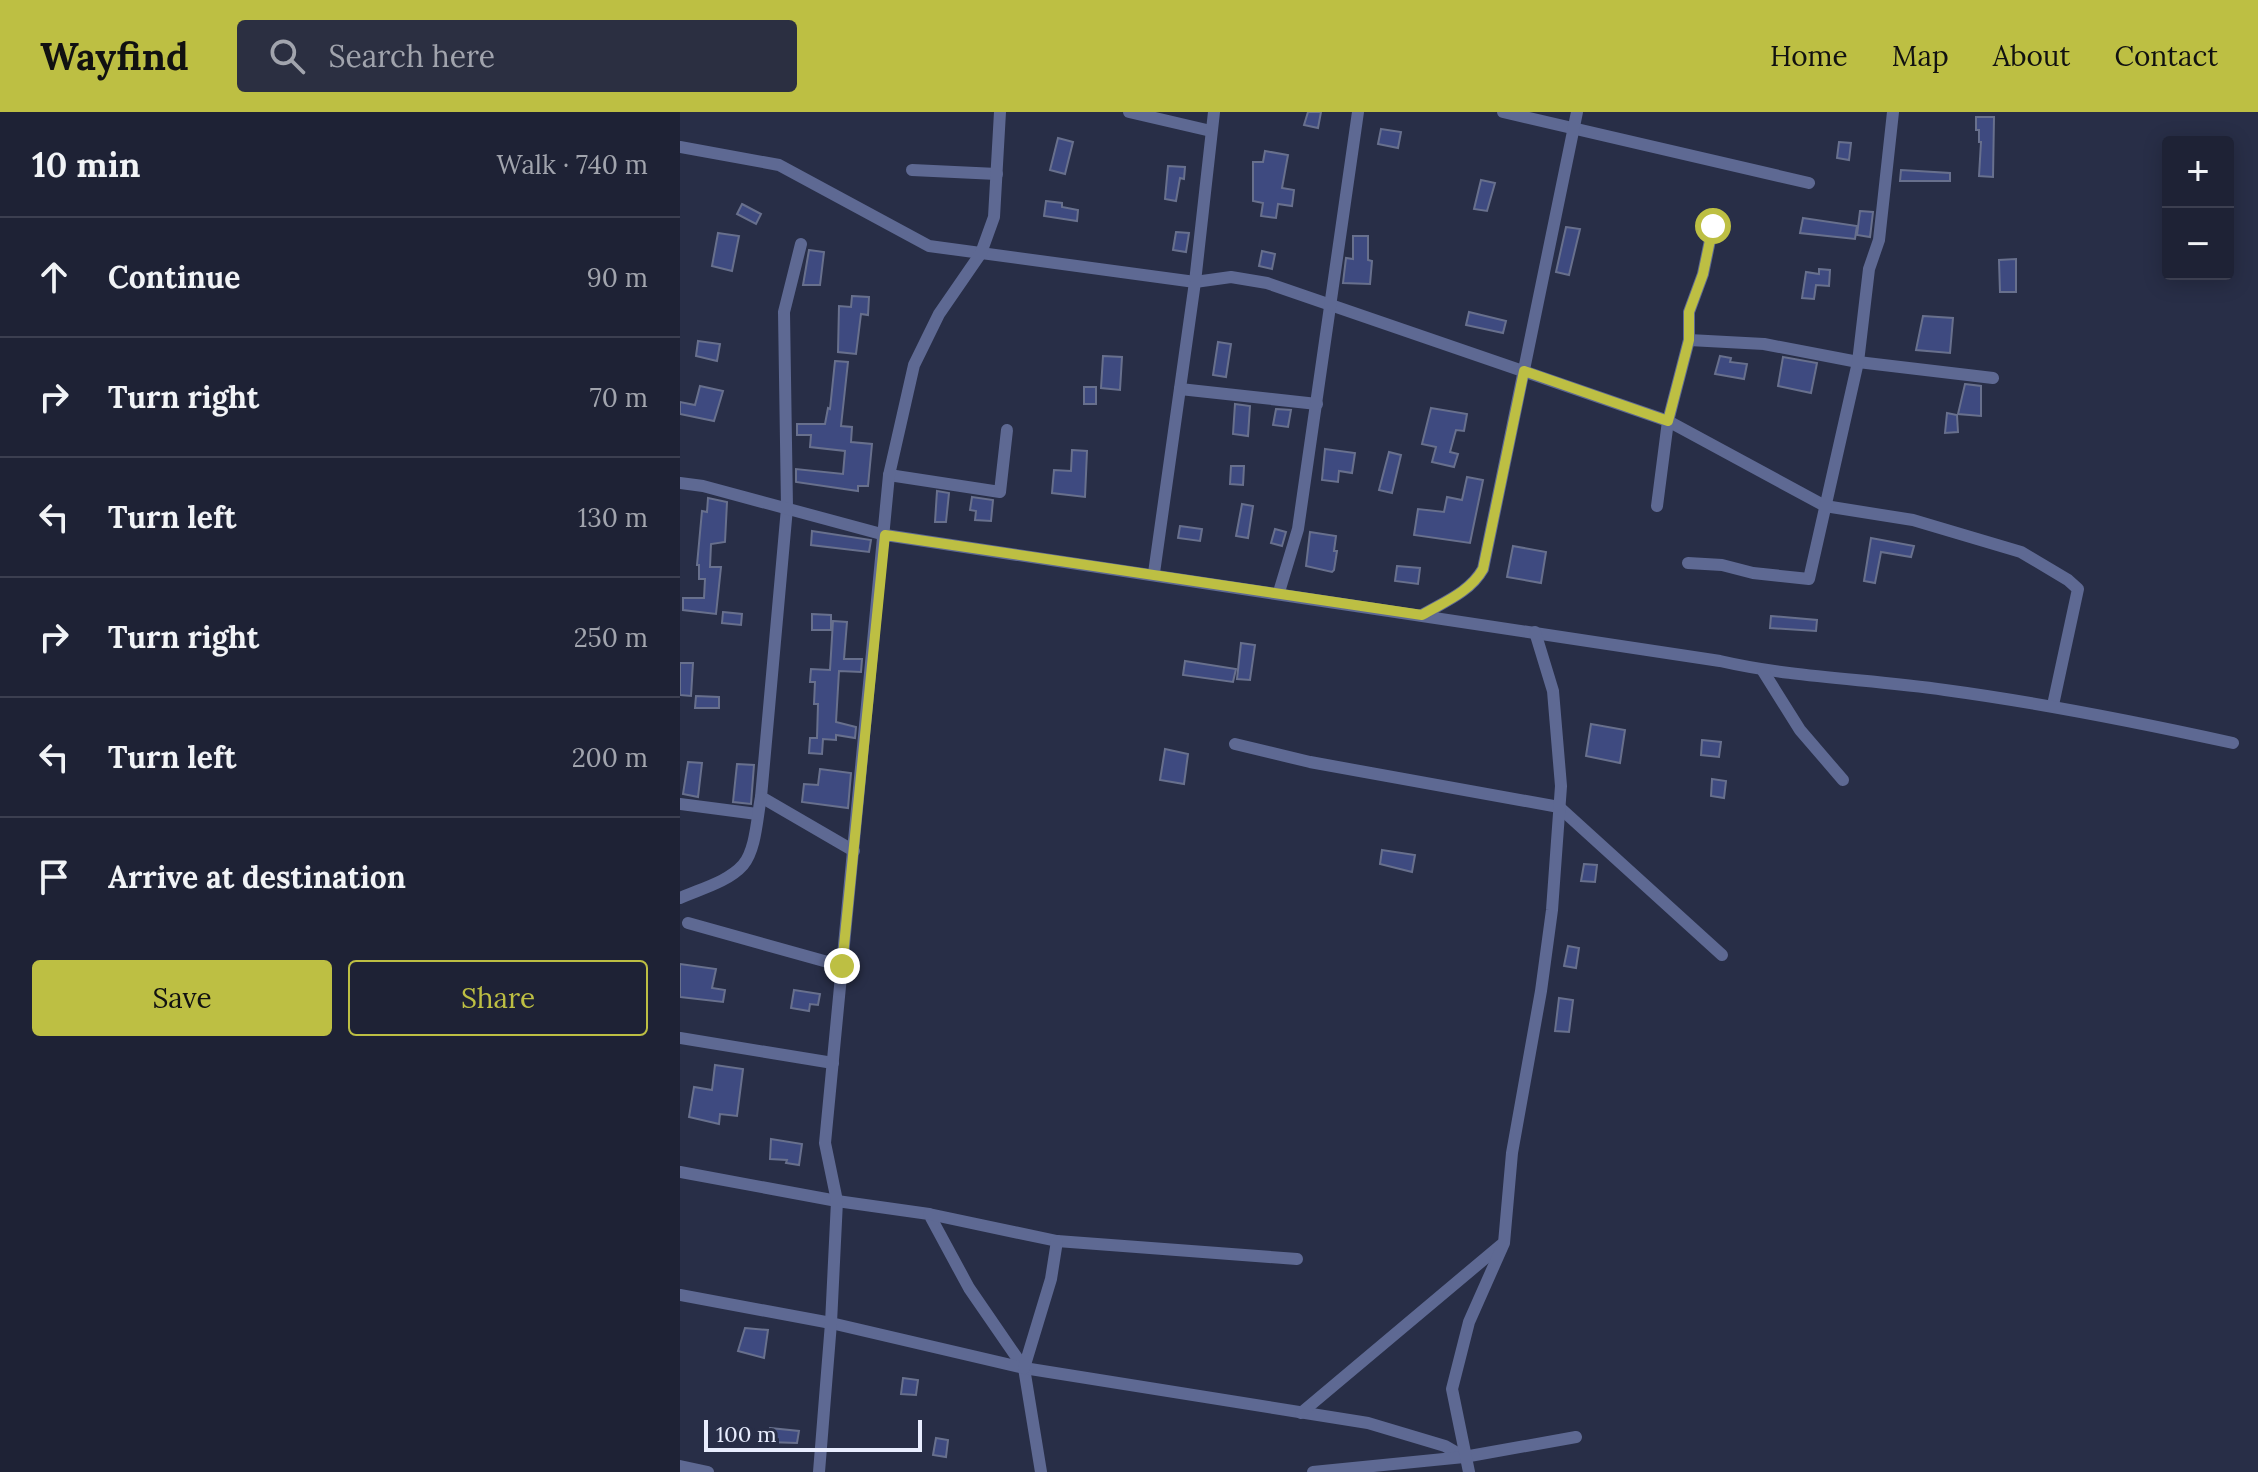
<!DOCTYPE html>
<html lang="en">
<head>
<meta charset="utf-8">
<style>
	:root { --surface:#1e2235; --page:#2b2f41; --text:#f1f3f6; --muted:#a1a4ad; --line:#3c3f50; --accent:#bdbf43 }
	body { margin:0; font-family:Lora,serif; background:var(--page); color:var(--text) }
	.controls { position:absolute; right:24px; top:24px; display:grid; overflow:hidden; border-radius:8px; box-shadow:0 4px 20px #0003 }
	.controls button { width:72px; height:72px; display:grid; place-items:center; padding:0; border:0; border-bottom:2px solid var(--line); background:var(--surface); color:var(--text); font:40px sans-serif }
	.scale { position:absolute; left:24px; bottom:20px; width:218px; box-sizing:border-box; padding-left:8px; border:4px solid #e8edfe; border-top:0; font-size:22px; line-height:28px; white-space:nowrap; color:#e8edfe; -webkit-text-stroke:6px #282e47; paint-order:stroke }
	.stop { position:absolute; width:24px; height:24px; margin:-18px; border:6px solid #bdbf43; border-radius:50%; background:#fff }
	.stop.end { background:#bdbf43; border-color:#fff; box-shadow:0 2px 8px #0008 }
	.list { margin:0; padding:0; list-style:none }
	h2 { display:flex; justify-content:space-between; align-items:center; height:104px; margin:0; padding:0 32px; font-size:34px }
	h2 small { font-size:26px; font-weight:400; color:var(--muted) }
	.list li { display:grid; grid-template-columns:52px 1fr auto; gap:24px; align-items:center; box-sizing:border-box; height:120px; padding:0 32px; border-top:2px solid var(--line) }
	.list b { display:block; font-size:30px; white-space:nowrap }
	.list em { font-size:26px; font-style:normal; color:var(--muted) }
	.actions { display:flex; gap:16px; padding:24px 32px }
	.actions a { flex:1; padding:18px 0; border:2px solid var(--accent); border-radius:8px; text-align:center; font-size:28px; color:var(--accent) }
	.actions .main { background:var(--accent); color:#111 }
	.icon { flex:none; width:44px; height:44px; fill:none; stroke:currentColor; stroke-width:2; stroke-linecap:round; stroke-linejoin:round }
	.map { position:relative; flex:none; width:1578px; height:1360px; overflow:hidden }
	header { display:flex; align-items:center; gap:48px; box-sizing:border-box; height:112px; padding:0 40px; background:var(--accent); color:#111 }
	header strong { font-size:38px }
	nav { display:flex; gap:44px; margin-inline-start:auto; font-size:28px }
	.search { width:560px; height:72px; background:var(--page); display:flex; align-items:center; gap:20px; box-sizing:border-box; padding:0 28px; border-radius:8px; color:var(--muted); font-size:30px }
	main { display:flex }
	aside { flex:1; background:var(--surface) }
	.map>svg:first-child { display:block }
</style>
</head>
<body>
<header>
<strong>Wayfind</strong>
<div class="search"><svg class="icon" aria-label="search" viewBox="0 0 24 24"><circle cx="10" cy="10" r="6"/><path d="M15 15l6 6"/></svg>Search here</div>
<nav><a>Home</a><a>Map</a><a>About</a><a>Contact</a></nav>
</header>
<main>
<aside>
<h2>10 min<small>Walk · 740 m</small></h2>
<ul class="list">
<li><svg class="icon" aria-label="ahead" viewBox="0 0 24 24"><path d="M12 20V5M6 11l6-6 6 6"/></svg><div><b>Continue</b></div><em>90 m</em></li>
<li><svg class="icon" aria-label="right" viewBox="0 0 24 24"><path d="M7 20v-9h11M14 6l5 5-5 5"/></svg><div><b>Turn right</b></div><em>70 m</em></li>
<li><svg class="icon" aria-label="left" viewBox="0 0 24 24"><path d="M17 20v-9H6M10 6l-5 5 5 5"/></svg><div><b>Turn left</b></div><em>130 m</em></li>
<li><svg class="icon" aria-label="right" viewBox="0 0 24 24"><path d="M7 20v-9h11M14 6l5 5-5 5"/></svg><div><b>Turn right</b></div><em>250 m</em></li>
<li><svg class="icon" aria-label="left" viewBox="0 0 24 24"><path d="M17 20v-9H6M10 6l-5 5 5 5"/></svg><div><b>Turn left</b></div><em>200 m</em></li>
<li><svg class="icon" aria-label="arrive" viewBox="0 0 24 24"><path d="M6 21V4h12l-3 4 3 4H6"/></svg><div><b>Arrive at destination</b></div></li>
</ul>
<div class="actions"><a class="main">Save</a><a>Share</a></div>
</aside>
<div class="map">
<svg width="1578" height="1360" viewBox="0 0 1578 1360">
	<rect width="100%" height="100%" fill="#282e47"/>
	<g fill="#3e4a80" stroke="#68708d" stroke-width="2">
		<polygon points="628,0 641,0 638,16 624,13"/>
		<polygon points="1296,5 1314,5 1313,65 1299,64 1301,30 1299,30 1299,18 1296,18"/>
		<polygon points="701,17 721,20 718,36 698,32"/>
		<polygon points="378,26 393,30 385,62 370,58"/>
		<polygon points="1159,30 1171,31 1169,48 1157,46"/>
		<polygon points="585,39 608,43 602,76 614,78 612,94 598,92 596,106 581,104 583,91 573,89 573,50 583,50"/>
		<polygon points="488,54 505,55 504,67 500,66 496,89 485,87"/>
		<polygon points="1221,58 1270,61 1270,69 1220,69"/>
		<polygon points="801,68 815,71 807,99 794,97"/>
		<polygon points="366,89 382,91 382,95 398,98 397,109 364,104"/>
		<polygon points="62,92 81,102 76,112 57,102"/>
		<polygon points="1180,99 1193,100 1190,125 1177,123"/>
		<polygon points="1123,106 1177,114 1175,127 1120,121"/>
		<polygon points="886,115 900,117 889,163 876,160"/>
		<polygon points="496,120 509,121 506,140 493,138"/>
		<polygon points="38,121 59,124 52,159 32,154"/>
		<polygon points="673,124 688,124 688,148 692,149 690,172 663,171 666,146 673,147"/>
		<polygon points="129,138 144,140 140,173 123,173"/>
		<polygon points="582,139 595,142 592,157 579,154"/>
		<polygon points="1336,147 1336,180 1320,180 1319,148"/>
		<polygon points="1139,157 1150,158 1149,174 1136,173 1134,187 1122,186 1126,160 1139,162"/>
		<polygon points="172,184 189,185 188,203 181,202 176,242 158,240 159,194 171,195"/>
		<polygon points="789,200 826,209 823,221 786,213"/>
		<polygon points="1243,204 1273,206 1270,241 1236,238"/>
		<polygon points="18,229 40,232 37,249 16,244"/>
		<polygon points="538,230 551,232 546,265 533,263"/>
		<polygon points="423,244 442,245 440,278 421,276"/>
		<polygon points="1040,244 1051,246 1050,250 1067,252 1064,267 1035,262"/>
		<polygon points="1103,245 1137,251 1131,281 1098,274"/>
		<polygon points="155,249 168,250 161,314 172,315 171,330 192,332 188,374 178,374 178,379 116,370 116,357 163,362 165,339 130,335 131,323 117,323 117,312 145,312 148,296 150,297"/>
		<polygon points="1285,272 1301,274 1301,304 1278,302"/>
		<polygon points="20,274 43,279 34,309 0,302 0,290 15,293"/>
		<rect x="404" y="275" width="12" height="17"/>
		<polygon points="555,292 570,294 568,324 553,322"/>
		<polygon points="751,296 787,302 784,319 776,318 770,340 778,342 774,355 752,350 756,335 742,332"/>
		<polygon points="596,297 611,298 608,315 593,313"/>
		<polygon points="1267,301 1277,303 1278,320 1265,321"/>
		<polygon points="645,337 675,341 672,361 659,359 658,370 642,368"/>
		<polygon points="392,338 407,339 405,385 372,381 374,358 391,359"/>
		<polygon points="709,340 721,343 712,381 699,378"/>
		<polygon points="551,354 564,354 563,373 550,372"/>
		<polygon points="787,365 803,368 790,431 734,423 738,397 764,400 767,385 782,388"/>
		<polygon points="257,379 269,381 266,410 255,410"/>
		<polygon points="292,385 313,388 311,409 295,408 296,399 290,398"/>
		<polygon points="28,386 47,390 45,430 31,432 30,455 41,455 36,502 3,498 3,486 24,486 25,467 19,467 19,453 17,453 22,399 27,400"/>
		<polygon points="562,392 573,394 568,426 556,424"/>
		<polygon points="500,414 522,417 520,429 498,426"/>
		<polygon points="595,417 606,420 602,434 591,431"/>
		<polygon points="132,419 191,428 189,440 131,433"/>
		<polygon points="630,420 656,424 654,439 657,439 654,458 652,460 626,454"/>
		<polygon points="1191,426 1234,434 1231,445 1201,440 1195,471 1184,469"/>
		<polygon points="833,434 866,440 861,471 827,465"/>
		<polygon points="717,454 740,456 738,472 715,469"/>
		<polygon points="43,500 62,502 61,513 42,511"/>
		<polygon points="132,502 151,503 151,518 132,518"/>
		<polygon points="1091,504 1137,508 1136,519 1090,516"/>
		<polygon points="153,509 167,510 164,547 182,547 181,560 159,559 156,610 176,615 175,626 156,623 156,628 143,627 142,642 129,641 130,626 137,626 138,592 134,592 135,570 130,570 131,557 150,558"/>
		<polygon points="561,531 575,533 570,568 557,567"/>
		<polygon points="505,549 556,557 553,570 503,563"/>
		<polygon points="0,551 13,551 11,584 0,583"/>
		<polygon points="16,584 39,585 39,596 15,596"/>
		<polygon points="911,612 945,618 940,651 906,644"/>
		<polygon points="1022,628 1041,630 1039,645 1021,643"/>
		<polygon points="485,637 508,642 504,672 480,668"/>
		<polygon points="8,650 22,651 18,685 3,682"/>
		<polygon points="57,652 74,653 71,692 53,690"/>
		<polygon points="140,657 171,661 168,696 122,690 124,672 138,673"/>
		<polygon points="1032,667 1046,669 1044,686 1031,684"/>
		<polygon points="702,738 735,743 732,760 700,752"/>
		<polygon points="904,752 917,753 915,770 901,769"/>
		<polygon points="888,834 899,836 896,856 884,854"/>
		<polygon points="0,852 36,857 32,876 45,878 43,890 0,885"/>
		<polygon points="114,878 140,882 138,893 130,892 129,899 111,896"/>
		<polygon points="879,886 893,888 889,920 875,919"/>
		<polygon points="35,953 63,957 57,1004 40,1002 39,1012 9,1005 14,975 32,978"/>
		<polygon points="91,1027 122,1032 119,1053 106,1051 107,1048 90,1047"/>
		<polygon points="65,1216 88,1218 84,1246 58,1239"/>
		<polygon points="223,1266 238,1268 236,1283 221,1282"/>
		<polygon points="90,1316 119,1319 117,1331 88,1330"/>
		<polygon points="256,1326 268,1328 266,1345 253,1343"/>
	</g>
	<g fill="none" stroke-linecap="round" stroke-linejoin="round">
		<g stroke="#5e6993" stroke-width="12">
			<polyline points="449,0 531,19"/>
			<polyline points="823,0 1129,71"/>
			<polyline points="0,35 99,53 249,134 515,170 551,165 587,171 988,309 1145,394 1233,408 1341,440 1388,468 1398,477 1373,593"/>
			<polyline points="232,58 317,62"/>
			<polyline points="121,132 104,200 107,396 81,685 174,739"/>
			<polyline points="1009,228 1084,232 1178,250 1313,266"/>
			<polyline points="500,277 637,292"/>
			<polyline points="209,363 320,380 327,318"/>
			<path d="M 0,371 L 23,374 L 205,423 L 1040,549 C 1114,566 1190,567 1265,578 C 1362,591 1457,610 1553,631"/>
			<polyline points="977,394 988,309 1009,228 1009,200 1023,162 1033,114"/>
			<polyline points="1008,451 1042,453 1073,461 1129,467 1178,250 1189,157 1199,128 1213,0"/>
			<polyline points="474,461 515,170 534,0"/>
			<polyline points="599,480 618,417 678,0"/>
			<path d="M 742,503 C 764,490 790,480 803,457 L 897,0"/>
			<polyline points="1083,559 1120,618 1163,668"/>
			<polyline points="555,632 630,650 879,695 1042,843"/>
			<polyline points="0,692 77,702"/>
			<path d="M 0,786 C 20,777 48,770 63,753 C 76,738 77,705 81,685"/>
			<polyline points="8,811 162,854"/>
			<polyline points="0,926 153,951"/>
			<polyline points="0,1060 157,1089 249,1102 289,1176 344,1256 361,1360"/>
			<polyline points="249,1102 377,1129 617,1147"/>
			<polyline points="0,1183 151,1211 344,1256 688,1311 765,1334 784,1345"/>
			<polyline points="344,1256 371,1167 377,1129"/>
			<polyline points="621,1301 821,1133"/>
			<polyline points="0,1354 28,1360"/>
			<polyline points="139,1360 151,1211 157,1089 145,1031 209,363 234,253 259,202 301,141 314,105 320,0"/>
			<polyline points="633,1360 784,1345 896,1325"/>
			<polyline points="789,1360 772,1277 789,1210 824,1131 832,1041 861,879 872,798 881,674 873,579 855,520"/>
		</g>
	</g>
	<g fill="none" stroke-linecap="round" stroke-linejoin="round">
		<path stroke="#bdbf43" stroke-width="10" d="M 162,854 L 205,423 L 742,503 C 764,490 790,480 803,457 L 844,259 L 988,309 L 1009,228 L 1009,200 L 1023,162 L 1033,114"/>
	</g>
</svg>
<div class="controls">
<button>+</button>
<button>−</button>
</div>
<div class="scale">100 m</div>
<div class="stop" style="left:1033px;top:114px"></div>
<div class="stop end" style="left:162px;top:854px"></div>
</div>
</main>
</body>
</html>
